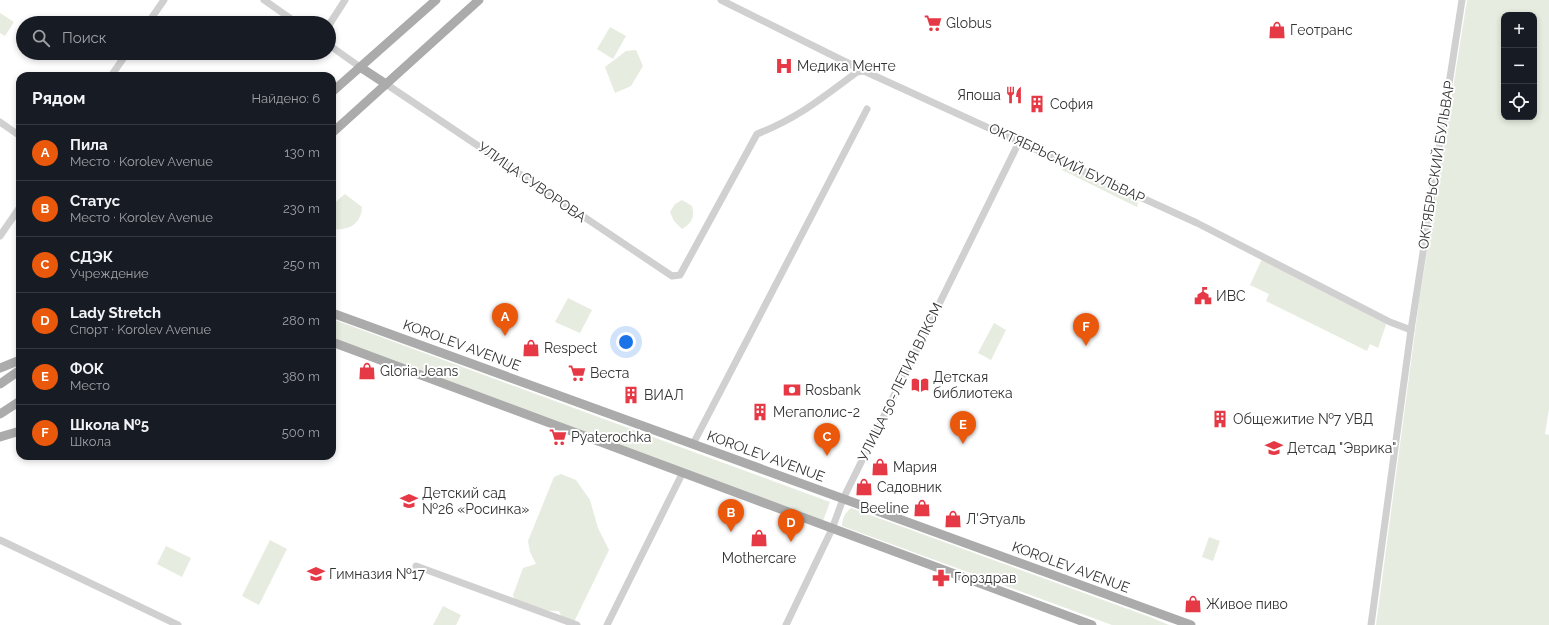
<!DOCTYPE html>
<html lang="ru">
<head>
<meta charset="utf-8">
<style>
	:root { --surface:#171b24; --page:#20242c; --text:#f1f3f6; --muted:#9ea1a6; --line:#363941; --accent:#ea580c }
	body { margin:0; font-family:Raleway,sans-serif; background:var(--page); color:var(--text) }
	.controls { position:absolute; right:12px; top:12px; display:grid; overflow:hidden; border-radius:8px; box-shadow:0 2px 6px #0003 }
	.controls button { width:36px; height:36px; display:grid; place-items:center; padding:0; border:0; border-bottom:1px solid var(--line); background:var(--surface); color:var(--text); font:20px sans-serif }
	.you { position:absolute; left:626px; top:342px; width:14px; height:14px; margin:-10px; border:3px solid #fff; border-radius:50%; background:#1a73e8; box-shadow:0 0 0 6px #1a73e833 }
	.badge { display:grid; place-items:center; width:26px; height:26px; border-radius:50%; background:var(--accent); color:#fff; font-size:13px; font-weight:700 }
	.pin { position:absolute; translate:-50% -33px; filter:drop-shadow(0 1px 2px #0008) }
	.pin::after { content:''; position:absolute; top:21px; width:14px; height:12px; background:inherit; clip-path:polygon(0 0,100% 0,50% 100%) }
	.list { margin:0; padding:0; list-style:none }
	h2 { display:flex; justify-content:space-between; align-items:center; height:52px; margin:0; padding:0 16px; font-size:17px }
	h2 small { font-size:13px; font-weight:400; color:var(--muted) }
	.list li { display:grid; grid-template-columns:26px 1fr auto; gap:12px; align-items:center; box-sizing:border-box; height:56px; padding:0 16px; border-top:1px solid var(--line) }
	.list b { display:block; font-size:15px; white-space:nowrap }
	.list p { margin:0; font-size:13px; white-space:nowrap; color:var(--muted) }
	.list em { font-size:13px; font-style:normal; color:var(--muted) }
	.icon { flex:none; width:22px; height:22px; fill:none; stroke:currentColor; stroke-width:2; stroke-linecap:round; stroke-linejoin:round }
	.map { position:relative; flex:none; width:1549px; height:625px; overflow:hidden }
	.search { position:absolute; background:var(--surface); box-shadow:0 2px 6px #0003; left:16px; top:16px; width:320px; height:44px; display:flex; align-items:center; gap:10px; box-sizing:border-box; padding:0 14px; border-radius:22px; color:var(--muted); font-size:15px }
	.panel { position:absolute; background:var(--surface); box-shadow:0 2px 6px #0003; left:16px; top:72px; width:320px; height:388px; border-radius:12px }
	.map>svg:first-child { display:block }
</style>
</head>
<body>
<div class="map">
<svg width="1549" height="625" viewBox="0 0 1549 625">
	<rect width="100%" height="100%" fill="#fff"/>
	<g fill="#e6ecdf" fill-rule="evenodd">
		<path d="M 1467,0 L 1549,0 L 1549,409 L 1545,434 L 1549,435 L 1549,625 L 1376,625 L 1419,302 ZM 1504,15 L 1534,15 L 1534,117 L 1504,117 Z"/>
		<polygon points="0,13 14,22 5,36 0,33"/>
		<polygon points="610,27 626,36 613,59 597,49"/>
		<polygon points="636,50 643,66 631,86 615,93 605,67 626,51"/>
		<polygon points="1065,164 1139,198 1137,207 1062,170"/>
		<path d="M 345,194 L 362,207 C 361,224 349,231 332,229 L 332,205 Z"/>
		<path d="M 682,200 L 692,206 C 695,217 692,223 682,229 L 674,221 L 670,212 L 675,204 Z"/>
		<polygon points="1262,259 1387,322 1378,348 1370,344 1367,351 1266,301 1269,294 1250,285"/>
		<polygon points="568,298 592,310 580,333 555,322"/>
		<polygon points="332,319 830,502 823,521 332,339"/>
		<polygon points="994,323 1006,330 991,360 978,353"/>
		<polygon points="561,474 576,480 590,500 598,528 609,550 575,620 570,623 563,620 559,611 528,610 517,607 513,595 523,568 536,564 530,552 528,541 554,477"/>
		<path d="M 851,508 L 1150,617 L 1169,625 L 1112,625 L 842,526 C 842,518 846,512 851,508 Z"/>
		<polygon points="1209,537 1220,541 1213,561 1202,557"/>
		<polygon points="270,540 287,549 259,605 242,596"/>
		<polygon points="166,546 191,558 182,577 157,564"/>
		<polygon points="443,606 461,615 456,625 433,625"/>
	</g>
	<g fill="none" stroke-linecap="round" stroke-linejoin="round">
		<g stroke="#d0d0d0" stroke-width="7">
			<polyline points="264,0 297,23"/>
			<polyline points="721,0 864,71 1197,223 1390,322 1411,330"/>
			<polyline points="148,23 164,0"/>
			<polyline points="329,25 345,0"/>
			<polyline points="329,45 360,67"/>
			<polyline points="111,76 127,53"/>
			<path d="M 386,84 L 672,276 L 680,275 L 757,134 C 798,118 822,98 857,72 L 864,71"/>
			<polyline points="0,122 20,136"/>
			<polyline points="0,236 20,207"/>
			<polyline points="693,444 867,109"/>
			<polyline points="0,540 178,625"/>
			<polyline points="416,566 577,625"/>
			<polyline points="607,625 683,472"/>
			<polyline points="786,625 832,529 843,499 1019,142"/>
			<polyline points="1371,625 1411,330 1462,0"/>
		</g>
		<g stroke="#ababab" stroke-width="9">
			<polyline points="360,67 386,84"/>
			<polyline points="332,92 436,0"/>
			<polyline points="332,133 479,0"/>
			<polyline points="332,313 1191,625"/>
			<polyline points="332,342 1092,625"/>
			<polyline points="0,368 20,360"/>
			<polyline points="0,384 20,370"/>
			<polyline points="0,414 20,401"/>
			<polyline points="0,437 20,431"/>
		</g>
	</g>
	<defs>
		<g id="supermarket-bare" transform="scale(1.38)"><path d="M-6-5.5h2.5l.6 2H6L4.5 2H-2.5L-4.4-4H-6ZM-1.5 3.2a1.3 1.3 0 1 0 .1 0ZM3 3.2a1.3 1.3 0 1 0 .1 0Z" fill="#e63946" stroke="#fff" stroke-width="2.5" paint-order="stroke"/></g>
		<g id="shop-bare" transform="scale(1.38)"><path d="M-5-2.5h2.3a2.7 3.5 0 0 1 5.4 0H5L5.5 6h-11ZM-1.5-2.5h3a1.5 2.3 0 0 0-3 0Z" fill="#e63946" stroke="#fff" stroke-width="2.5" paint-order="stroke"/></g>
		<g id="hospital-bare" transform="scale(1.38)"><path d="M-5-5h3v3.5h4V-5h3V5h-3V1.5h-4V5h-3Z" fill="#e63946" stroke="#fff" stroke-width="2.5" paint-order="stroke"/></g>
		<g id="restaurant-bare" transform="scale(1.38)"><path d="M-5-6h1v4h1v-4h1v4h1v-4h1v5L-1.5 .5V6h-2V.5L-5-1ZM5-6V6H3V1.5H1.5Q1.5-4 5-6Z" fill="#e63946" stroke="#fff" stroke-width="2.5" paint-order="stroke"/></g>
		<g id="building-bare" transform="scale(1.38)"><path d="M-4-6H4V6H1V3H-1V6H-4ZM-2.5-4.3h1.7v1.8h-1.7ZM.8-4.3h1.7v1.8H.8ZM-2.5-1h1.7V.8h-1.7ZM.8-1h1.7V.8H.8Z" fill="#e63946" stroke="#fff" stroke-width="2.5" paint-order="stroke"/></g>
		<g id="civic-bare" transform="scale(1.38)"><path d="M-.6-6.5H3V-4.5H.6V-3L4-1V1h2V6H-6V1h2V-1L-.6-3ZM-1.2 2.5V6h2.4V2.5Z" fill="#e63946" stroke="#fff" stroke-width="2.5" paint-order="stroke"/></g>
		<g id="library-bare" transform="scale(1.38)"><path d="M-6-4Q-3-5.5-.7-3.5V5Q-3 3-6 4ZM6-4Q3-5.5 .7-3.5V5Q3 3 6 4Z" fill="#e63946" stroke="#fff" stroke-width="2.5" paint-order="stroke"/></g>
		<g id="bank-bare" transform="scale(1.38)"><path d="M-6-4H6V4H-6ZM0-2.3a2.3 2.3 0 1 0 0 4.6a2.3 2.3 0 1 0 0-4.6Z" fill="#e63946" stroke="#fff" stroke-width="2.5" paint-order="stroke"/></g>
		<g id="school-bare" transform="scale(1.38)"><path d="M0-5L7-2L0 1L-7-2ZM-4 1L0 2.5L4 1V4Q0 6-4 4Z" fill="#e63946" stroke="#fff" stroke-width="2.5" paint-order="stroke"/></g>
		<g id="pharmacy-bare" transform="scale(1.38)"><path d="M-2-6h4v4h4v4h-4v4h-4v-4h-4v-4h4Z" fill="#e63946" stroke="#fff" stroke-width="2.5" paint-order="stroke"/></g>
	</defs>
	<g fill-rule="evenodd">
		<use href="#supermarket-bare" x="933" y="23"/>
		<use href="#shop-bare" x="1277" y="30"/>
		<use href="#hospital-bare" x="784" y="66"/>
		<use href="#restaurant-bare" x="1014" y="95"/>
		<use href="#building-bare" x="1037" y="104"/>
		<use href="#civic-bare" x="1203" y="296"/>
		<use href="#shop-bare" x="531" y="348"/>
		<use href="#shop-bare" x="367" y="371"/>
		<use href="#supermarket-bare" x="577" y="373"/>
		<use href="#library-bare" x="920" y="385"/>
		<use href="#bank-bare" x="792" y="390"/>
		<use href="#building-bare" x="631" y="395"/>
		<use href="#building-bare" x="760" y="412"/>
		<use href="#building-bare" x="1220" y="419"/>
		<use href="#supermarket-bare" x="558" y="437"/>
		<use href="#school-bare" x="1274" y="448"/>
		<use href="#shop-bare" x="880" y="467"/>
		<use href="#shop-bare" x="864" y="487"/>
		<use href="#school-bare" x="409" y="501"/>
		<use href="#shop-bare" x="922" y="508"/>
		<use href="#shop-bare" x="953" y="519"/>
		<use href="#shop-bare" x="759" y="538"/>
		<use href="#school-bare" x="316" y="574"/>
		<use href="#pharmacy-bare" x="941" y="578"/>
		<use href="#shop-bare" x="1193" y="604"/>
	</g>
	<g text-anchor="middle" stroke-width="4" stroke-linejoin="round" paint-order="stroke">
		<g font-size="14" fill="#333" stroke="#fff" text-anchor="start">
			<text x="946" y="28">Globus</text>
			<text x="1290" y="35">Геотранс</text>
			<text x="797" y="71">Медика Менте</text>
			<text x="1001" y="100" text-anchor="end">Япоша</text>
			<text x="1050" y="109">София</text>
			<text x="1216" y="301">ИВС</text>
			<text x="544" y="353">Respect</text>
			<text x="380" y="376">Gloria Jeans</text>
			<text x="590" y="378">Веста</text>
			<text x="933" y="382">Детская<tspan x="933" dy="16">библиотека</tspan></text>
			<text x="805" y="395">Rosbank</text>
			<text x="644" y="400">ВИАЛ</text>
			<text x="773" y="417">Мегаполис-2</text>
			<text x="1233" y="424">Общежитие №7 УВД</text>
			<text x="571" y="442">Pyaterochka</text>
			<text x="1287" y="453">Детсад "Эврика"</text>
			<text x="893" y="472">Мария</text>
			<text x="877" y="492">Садовник</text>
			<text x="422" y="498">Детский сад<tspan x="422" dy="16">№26 «Росинка»</tspan></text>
			<text x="909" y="513" text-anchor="end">Beeline</text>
			<text x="966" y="524">Л'Этуаль</text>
			<text x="759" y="563" text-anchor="middle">Mothercare</text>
			<text x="329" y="579">Гимназия №17</text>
			<text x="954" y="583">Горздрав</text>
			<text x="1206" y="609">Живое пиво</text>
		</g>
		<g font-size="14" fill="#333" stroke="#fff">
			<text transform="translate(1067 163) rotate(25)" y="5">ОКТЯБРЬСКИЙ БУЛЬВАР</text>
			<text transform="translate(1436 165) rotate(-81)" y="5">ОКТЯБРЬСКИЙ БУЛЬВАР</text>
			<text transform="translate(532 182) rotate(35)" y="5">УЛИЦА СУВОРОВА</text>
			<text transform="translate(462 345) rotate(20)" y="5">KOROLEV AVENUE</text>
			<text transform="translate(900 382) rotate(-64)" y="5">УЛИЦА 50-ЛЕТИЯ ВЛКСМ</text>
			<text transform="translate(766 456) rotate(20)" y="5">KOROLEV AVENUE</text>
			<text transform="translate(1071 567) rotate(20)" y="5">KOROLEV AVENUE</text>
		</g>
	</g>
</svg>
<div class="controls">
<button>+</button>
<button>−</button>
<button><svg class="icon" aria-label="locate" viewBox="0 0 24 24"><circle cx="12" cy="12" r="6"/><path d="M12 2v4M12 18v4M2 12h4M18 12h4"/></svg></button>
</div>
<div class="you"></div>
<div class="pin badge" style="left:505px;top:336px">A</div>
<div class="pin badge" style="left:731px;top:532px">B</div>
<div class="pin badge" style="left:827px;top:456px">C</div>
<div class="pin badge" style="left:791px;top:542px">D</div>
<div class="pin badge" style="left:963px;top:444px">E</div>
<div class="pin badge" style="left:1086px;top:346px">F</div>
<div class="search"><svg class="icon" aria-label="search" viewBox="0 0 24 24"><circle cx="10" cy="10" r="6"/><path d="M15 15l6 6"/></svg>Поиск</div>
<section class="panel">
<h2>Рядом<small>Найдено: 6</small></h2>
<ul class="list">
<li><span class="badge">A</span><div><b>Пила</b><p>Место · Korolev Avenue</p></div><em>130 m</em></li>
<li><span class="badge">B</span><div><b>Статус</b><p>Место · Korolev Avenue</p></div><em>230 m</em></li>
<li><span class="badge">C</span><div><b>СДЭК</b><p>Учреждение</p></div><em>250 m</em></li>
<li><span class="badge">D</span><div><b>Lady Stretch</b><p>Спорт · Korolev Avenue</p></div><em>280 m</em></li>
<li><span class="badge">E</span><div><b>ФОК</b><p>Место</p></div><em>380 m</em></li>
<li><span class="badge">F</span><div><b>Школа №5</b><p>Школа</p></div><em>500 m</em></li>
</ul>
</section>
</div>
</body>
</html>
